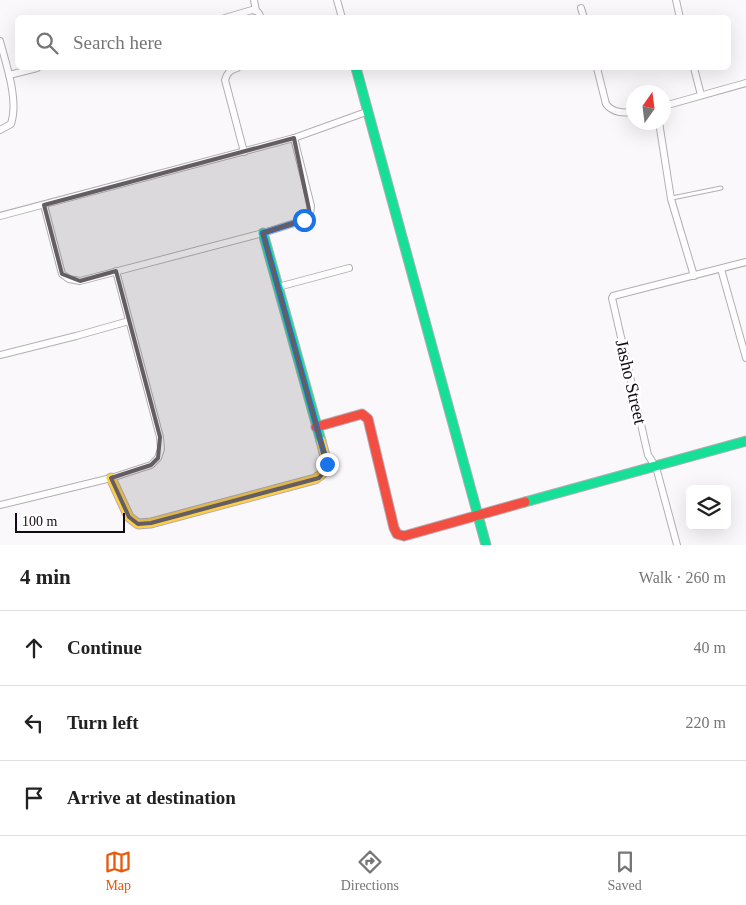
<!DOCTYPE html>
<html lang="en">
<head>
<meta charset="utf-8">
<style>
	:root { --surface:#fff; --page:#f2f2f2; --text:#222; --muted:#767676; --line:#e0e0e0; --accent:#ea580c }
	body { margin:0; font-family:Georgia,serif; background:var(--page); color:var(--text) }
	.controls { position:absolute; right:15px; bottom:15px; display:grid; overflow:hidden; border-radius:8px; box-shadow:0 5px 20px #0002 }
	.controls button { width:45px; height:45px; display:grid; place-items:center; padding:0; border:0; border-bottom:1px solid var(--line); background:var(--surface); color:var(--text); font:25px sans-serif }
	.compass { position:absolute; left:626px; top:85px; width:45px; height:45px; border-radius:50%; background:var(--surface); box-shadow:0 5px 20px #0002; rotate:14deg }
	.scale { position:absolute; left:15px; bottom:12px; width:110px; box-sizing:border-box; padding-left:5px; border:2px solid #120b13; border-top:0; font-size:14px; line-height:18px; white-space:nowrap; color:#120b13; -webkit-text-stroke:4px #fff; paint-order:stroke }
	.stop { position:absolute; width:15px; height:15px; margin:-11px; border:4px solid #1a73e8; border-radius:50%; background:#fff }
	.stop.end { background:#1a73e8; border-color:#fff; box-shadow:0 1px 5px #0008 }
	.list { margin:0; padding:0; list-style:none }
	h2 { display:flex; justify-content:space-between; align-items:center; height:65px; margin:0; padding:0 20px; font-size:21px }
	h2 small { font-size:16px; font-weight:400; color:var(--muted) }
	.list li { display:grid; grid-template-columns:32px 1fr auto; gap:15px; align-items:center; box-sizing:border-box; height:75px; padding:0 20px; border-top:1px solid var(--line) }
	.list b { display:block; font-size:19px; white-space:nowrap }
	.list em { font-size:16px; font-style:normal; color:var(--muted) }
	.icon { flex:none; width:28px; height:28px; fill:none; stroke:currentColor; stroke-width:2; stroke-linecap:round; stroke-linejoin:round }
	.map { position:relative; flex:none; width:746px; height:545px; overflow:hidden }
	.search { position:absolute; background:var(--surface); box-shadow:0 5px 20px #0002; left:15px; right:15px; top:15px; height:55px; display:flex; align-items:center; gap:12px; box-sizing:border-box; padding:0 18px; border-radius:8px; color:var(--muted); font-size:19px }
	.sheet { height:290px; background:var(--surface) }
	nav { display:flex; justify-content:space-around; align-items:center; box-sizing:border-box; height:70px; border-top:1px solid var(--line); background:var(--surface); font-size:14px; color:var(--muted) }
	nav a { display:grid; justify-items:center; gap:2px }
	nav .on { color:var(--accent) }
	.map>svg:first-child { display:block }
</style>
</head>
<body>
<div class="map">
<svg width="746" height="545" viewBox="0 0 746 545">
	<rect width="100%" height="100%" fill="#fbf8fb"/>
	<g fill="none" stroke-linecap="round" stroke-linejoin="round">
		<g stroke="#b3aeb4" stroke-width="5">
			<polyline id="lane" points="672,198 721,188"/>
		</g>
		<g stroke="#b3aeb4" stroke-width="8">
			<g id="street">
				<polyline points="254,0 256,11"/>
				<polyline points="337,0 342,18"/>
				<polyline points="676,0 680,18"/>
				<polyline points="581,8 584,18"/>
				<path d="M 225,18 L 252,10 C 258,11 259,12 261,18"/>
				<path d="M 0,41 C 6,64 19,100 11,124 L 0,130"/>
				<path d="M 237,68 C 230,70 227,73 225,80 L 244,152"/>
				<path d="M 597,68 L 606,104 C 613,113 623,113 634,112"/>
				<polyline points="694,68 701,95"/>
				<polyline points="9,75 37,68"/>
				<polyline points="664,106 746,83"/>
				<polyline points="659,122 671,199 694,276"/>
				<polyline points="44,205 62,274 69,279 80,281 263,233 304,220 310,214 311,206 294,138"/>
				<polyline points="0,216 294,138 369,111"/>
				<polyline points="721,269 746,358"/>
				<polyline points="278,287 349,268"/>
				<polyline points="0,355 76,336 129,321"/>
				<polyline points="0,505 111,478 151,465 158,458 161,449 160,437 116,271"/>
				<polyline points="677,545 656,467 648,455 612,298 613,296 746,262"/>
			</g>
		</g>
		<g stroke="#b3aeb4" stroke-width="11">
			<g id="fast">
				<polyline points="356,68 486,545"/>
				<polyline points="263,233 321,441"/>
				<polyline points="525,502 746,441"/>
			</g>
		</g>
		<g stroke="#b3aeb4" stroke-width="11">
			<polyline id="slow" points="111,478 129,517 138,524 151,523 315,479 322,474 327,464 321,441"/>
		</g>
		<g stroke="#b3aeb4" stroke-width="11">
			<polyline id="jam" points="316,427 362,414 368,419 394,528 397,534 404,536 525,502"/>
		</g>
		<use href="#lane" stroke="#fefefe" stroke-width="3"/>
		<use href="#street" stroke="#fefefe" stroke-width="6"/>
		<use href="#fast" stroke="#16e098" stroke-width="9"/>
		<use href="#slow" stroke="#ffcf43" stroke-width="9"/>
		<use href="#jam" stroke="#f24e42" stroke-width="9"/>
	</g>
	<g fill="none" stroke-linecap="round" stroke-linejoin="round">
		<polyline stroke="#1a73e8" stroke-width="6" points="304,220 263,233 327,464"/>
	</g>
	<path fill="#645e64" fill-opacity="0.2" stroke="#645e64" stroke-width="4" stroke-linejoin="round" d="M 294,138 L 310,214 L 304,220 L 263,233 L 327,464 L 324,472 L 319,478 L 151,523 L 138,524 L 129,517 L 111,478 L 151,465 L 158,458 L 160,437 L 116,271 L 80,281 L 62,274 L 44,205 Z"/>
	<g text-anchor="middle" stroke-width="5" stroke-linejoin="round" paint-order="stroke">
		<g font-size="18" fill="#120b13" stroke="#fff">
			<text transform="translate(631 382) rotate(77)" y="6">Jasho Street</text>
		</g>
	</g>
</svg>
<div class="controls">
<button><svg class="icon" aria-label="layers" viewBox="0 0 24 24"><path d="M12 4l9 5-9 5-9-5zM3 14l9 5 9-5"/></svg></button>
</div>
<svg class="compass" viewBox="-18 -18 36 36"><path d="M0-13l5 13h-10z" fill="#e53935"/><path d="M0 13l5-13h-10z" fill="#767676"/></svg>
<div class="scale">100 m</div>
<div class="stop" style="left:304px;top:220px"></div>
<div class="stop end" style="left:327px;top:464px"></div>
<div class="search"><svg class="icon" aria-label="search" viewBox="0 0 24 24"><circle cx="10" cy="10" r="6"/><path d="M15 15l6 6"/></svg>Search here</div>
</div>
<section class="sheet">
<h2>4 min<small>Walk · 260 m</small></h2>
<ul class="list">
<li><svg class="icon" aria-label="ahead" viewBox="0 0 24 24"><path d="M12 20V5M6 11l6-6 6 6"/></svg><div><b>Continue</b></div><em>40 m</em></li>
<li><svg class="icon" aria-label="left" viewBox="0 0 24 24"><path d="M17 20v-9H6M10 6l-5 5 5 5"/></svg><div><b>Turn left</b></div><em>220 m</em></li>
<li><svg class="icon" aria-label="arrive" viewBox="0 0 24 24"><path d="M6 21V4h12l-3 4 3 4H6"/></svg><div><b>Arrive at destination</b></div></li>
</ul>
</section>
<nav>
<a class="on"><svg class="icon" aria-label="map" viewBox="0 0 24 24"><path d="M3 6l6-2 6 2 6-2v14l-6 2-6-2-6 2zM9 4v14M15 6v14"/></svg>Map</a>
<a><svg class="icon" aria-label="directions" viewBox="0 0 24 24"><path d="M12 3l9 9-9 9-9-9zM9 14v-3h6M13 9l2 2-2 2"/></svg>Directions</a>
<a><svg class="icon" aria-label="saved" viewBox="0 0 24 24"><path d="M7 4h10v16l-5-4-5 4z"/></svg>Saved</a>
</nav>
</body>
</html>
